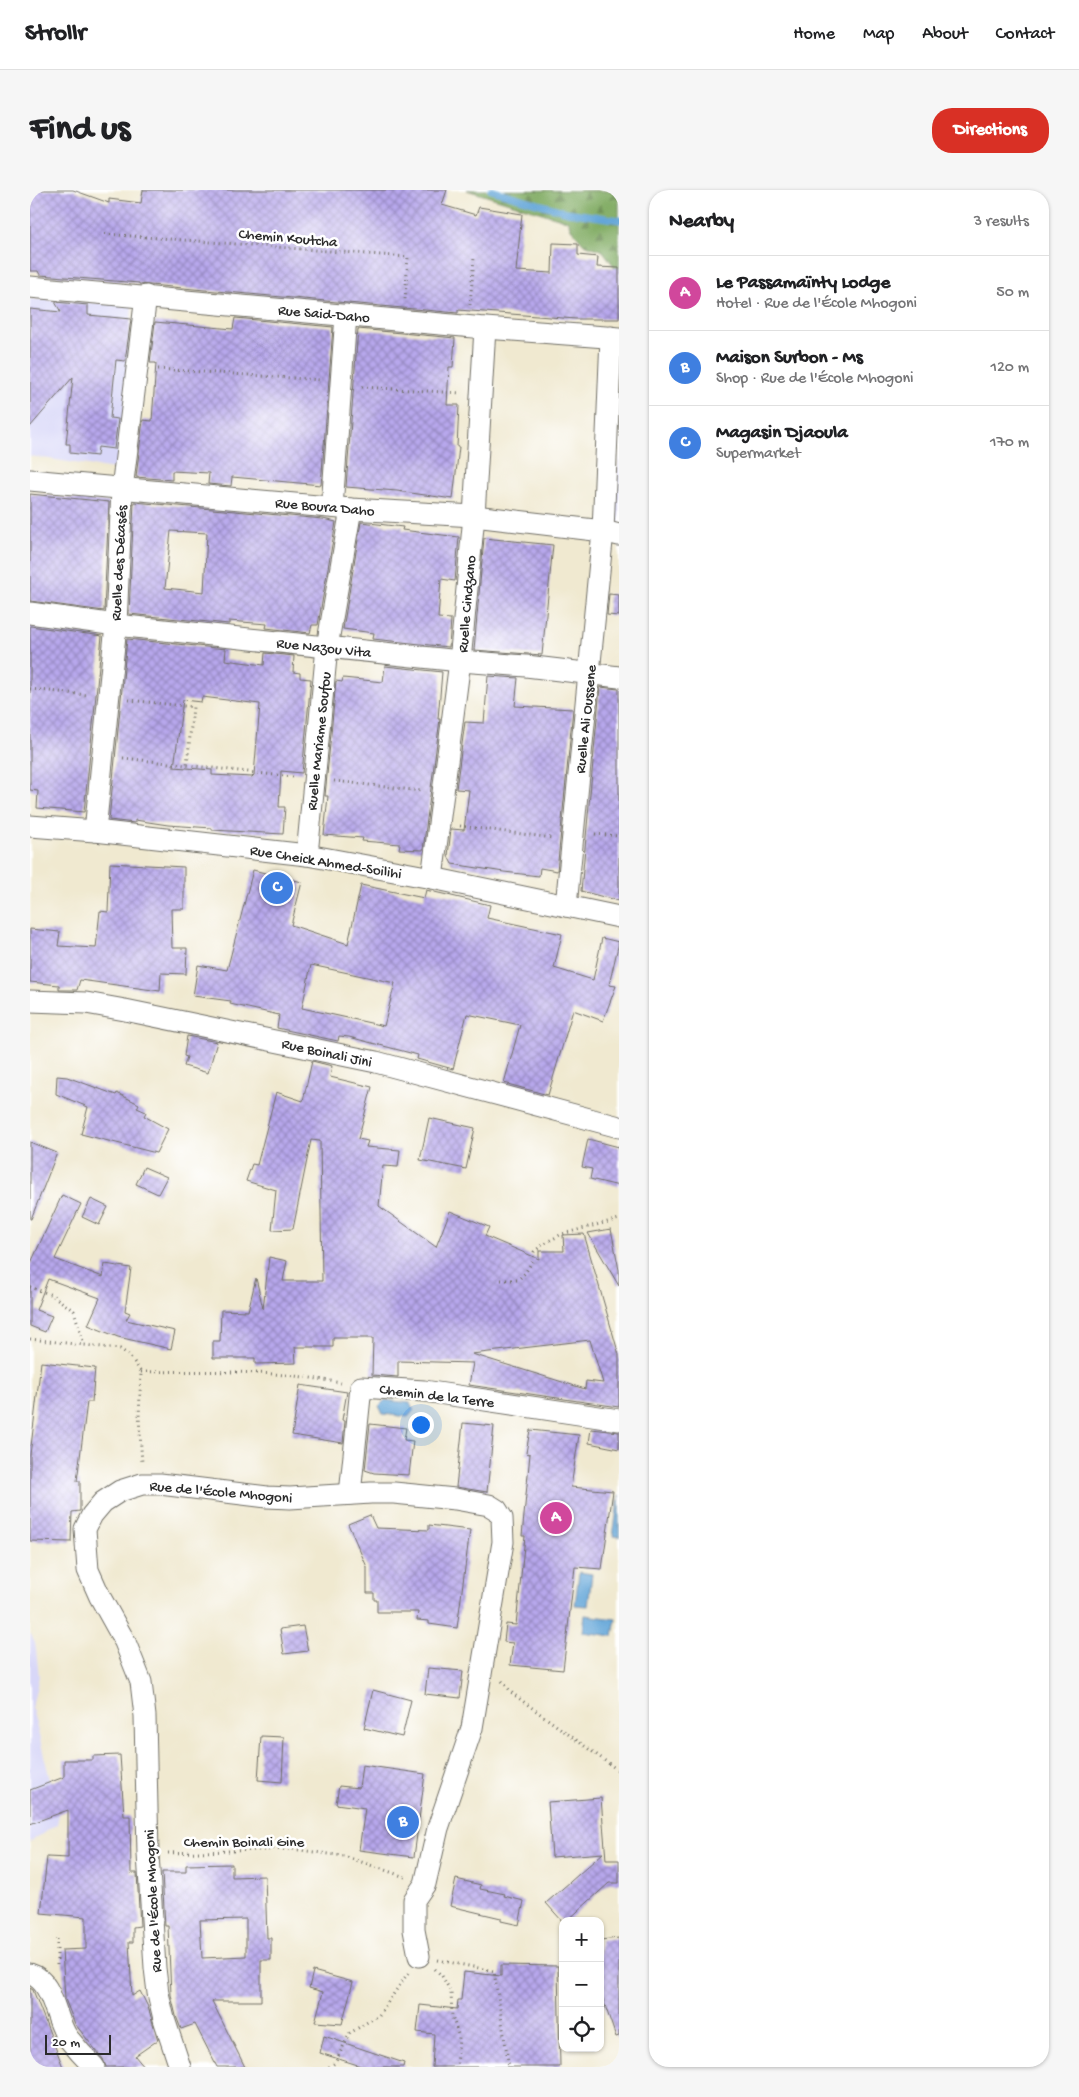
<!DOCTYPE html>
<html lang="en">
<head>
<meta charset="utf-8">
<style>
	:root { --surface:#fff; --page:#f6f6f6; --text:#202124; --muted:#757577; --line:#e0e0e0; --accent:#d93025 }
	body { margin:0; font-family:"Gochi Hand",sans-serif; background:var(--page); color:var(--text) }
	.controls { position:absolute; right:15px; bottom:15px; display:grid; overflow:hidden; border-radius:10px; box-shadow:0 1px 4px #0004 }
	.controls button { width:45px; height:45px; display:grid; place-items:center; padding:0; border:0; border-bottom:1px solid var(--line); background:var(--surface); color:var(--text); font:25px sans-serif }
	.scale { position:absolute; left:15px; bottom:12px; width:66px; box-sizing:border-box; padding-left:5px; border:2px solid #2b2b2b; border-top:0; font-size:14px; line-height:18px; white-space:nowrap; color:#2b2b2b; -webkit-text-stroke:4px #fff; paint-order:stroke }
	.you { position:absolute; left:390px; top:1234px; width:18px; height:18px; margin:-12px; border:4px solid #fff; border-radius:50%; background:#1a73e8; box-shadow:0 0 0 8px #1a73e833 }
	.badge { display:grid; place-items:center; width:32px; height:32px; border-radius:50%; background:var(--accent); color:#fff; font-size:16px; font-weight:700 }
	.pin { position:absolute; translate:-50% -50%; border:2px solid #fff; box-shadow:0 1px 5px #0006 }
	.list { margin:0; padding:0; list-style:none }
	h2 { display:flex; justify-content:space-between; align-items:center; height:65px; margin:0; padding:0 20px; font-size:21px }
	h2 small { font-size:16px; font-weight:400; color:var(--muted) }
	.list li { display:grid; grid-template-columns:32px 1fr auto; gap:15px; align-items:center; box-sizing:border-box; height:75px; padding:0 20px; border-top:1px solid var(--line) }
	.list b { display:block; font-size:19px; white-space:nowrap }
	.list p { margin:0; font-size:16px; white-space:nowrap; color:var(--muted) }
	.list em { font-size:16px; font-style:normal; color:var(--muted) }
	.icon { flex:none; width:28px; height:28px; fill:none; stroke:currentColor; stroke-width:2; stroke-linecap:round; stroke-linejoin:round }
	.map { position:relative; flex:none; width:589px; height:1877px; overflow:hidden; border-radius:20px }
	header { display:flex; align-items:center; gap:30px; box-sizing:border-box; height:70px; padding:0 25px; background:var(--surface); border-bottom:1px solid var(--line) }
	header strong { font-size:24px }
	nav { display:flex; gap:28px; margin-inline-start:auto; font-size:18px }
	.intro { display:flex; align-items:center; justify-content:space-between; box-sizing:border-box; height:120px; padding:0 30px }
	h1 { margin:0; font-size:35px }
	.button { padding:12px 22px; border-radius:20px; background:var(--accent); color:#fff; font-size:18px; font-weight:700 }
	main { display:flex; gap:30px; padding:0 30px }
	aside { flex:1; background:var(--surface); border-radius:20px; box-shadow:0 1px 4px #0004 }
	.map>svg:first-child { display:block }
</style>
</head>
<body>
<header>
<strong>Strollr</strong>
<nav><a>Home</a><a>Map</a><a>About</a><a>Contact</a></nav>
</header>
<div class="intro"><h1>Find us</h1><a class="button">Directions</a></div>
<main>
<div class="map">
<svg width="589" height="1877" viewBox="0 0 589 1877">
	<defs>
		<pattern id="forest-firs" width="22" height="20" patternUnits="userSpaceOnUse" patternTransform="scale(1.25)"><rect width="22" height="20" fill="#81ac63"/><path d="M5 1l3.5 6h-7zM16 11l3.5 6h-7z" fill="#6a8c52"/></pattern>
		<pattern id="building-cross-hatch" width="8" height="8" patternUnits="userSpaceOnUse" patternTransform="scale(1.25)"><rect width="8" height="8" fill="#b7a7ec"/><path d="M0 0l8 8M0 8l8-8" fill="none" stroke="#9588bf"/></pattern>
	</defs>
	<rect width="100%" height="100%" fill="#fff"/>
	<filter id="ink" filterUnits="userSpaceOnUse"><feTurbulence type="fractalNoise" baseFrequency=".02" numOctaves="2"/><feDisplacementMap in="SourceGraphic" scale="10" xChannelSelector="R" yChannelSelector="G"/><feConvolveMatrix kernelMatrix="1 2 1 2 8 2 1 2 1" color-interpolation-filters="sRGB"/></filter>
	<filter id="wash" filterUnits="userSpaceOnUse"><feTurbulence type="fractalNoise" baseFrequency=".0096" numOctaves="4" result="noise"/><feDisplacementMap in="SourceGraphic" scale="20" xChannelSelector="R" yChannelSelector="G"/><feGaussianBlur stdDeviation="1.12" result="paint"/><feColorMatrix in="noise" values="0 0 0 0 0 0 0 0 0 0 0 0 0 0 0 0 0 1.4 0 .05"/><feComposite in="paint" operator="in"/></filter>
	<g filter="url(#wash)">
		<rect width="100%" height="100%" fill="#f0e9d0"/>
		<g fill="#d8d7f8">
			<polygon points="0,109 102,115 91,280 0,266"/>
			<polygon points="589,260 589,333 583,332"/>
			<polygon points="0,1443 5,1452 9,1486 2,1518 29,1625 27,1634 0,1652"/>
		</g>
		<polygon fill="url(#forest-firs)" stroke="#566c47" points="437,0 589,1 589,83 573,61 554,54 541,39 538,31"/>
		<g fill="#63a6d8" stroke="#476882">
			<polygon points="355,1210 380,1213 384,1220 378,1227 353,1224 349,1216"/>
			<polygon points="589,1305 589,1347 583,1346"/>
			<polygon points="549,1382 562,1384 558,1416 545,1415"/>
			<polygon points="555,1425 586,1429 583,1446 553,1442"/>
		</g>
		<g fill="none" stroke-linecap="round" stroke-linejoin="round">
			<polyline stroke="#63a6d8" stroke-width="7" points="461,0 537,22 589,30"/>
		</g>
		<g id="blocks">
			<g fill="url(#building-cross-hatch)" fill-rule="evenodd">
				<polygon points="0,0 43,0 79,13 79,9 111,13 113,0 417,0 412,15 446,25 449,17 492,24 486,81 522,83 523,53 548,54 548,65 568,67 567,77 589,78 589,129 546,129 428,120 428,123 109,94 109,93 10,85 8,81 0,81"/>
				<polygon points="25,112 58,115 58,125 101,129 95,171 86,170 80,228 88,229 84,259 68,257 67,266 40,263 40,254 36,254 43,187 0,237 0,119 31,122"/>
				<polygon points="205,128 303,137 291,295 202,287 201,296 178,294 179,283 142,281 142,290 106,287 113,230 122,231 126,173 120,173 125,132 203,139"/>
				<polygon points="328,139 425,148 423,177 419,177 417,215 429,215 427,257 429,257 423,309 367,301 316,297"/>
				<polygon points="0,304 79,312 74,421 0,411"/>
				<path d="M 104,312 L 293,329 L 306,332 L 288,435 L 282,435 L 280,443 L 236,438 L 237,434 L 199,431 L 199,434 L 99,424 ZM 141,341 L 177,343 L 174,402 L 135,398 Z"/>
				<polygon points="331,332 373,337 372,340 429,347 425,391 411,389 408,428 421,429 419,457 343,449 344,443 313,439"/>
				<polygon points="454,348 523,355 512,465 444,460"/>
				<polygon points="579,404 589,405 589,426 577,425"/>
				<polygon points="0,436 72,446 54,622 7,618 8,601 0,600"/>
				<path d="M 97,449 L 196,459 L 195,470 L 234,475 L 235,463 L 264,466 L 263,482 L 270,483 L 270,488 L 281,489 L 272,583 L 251,581 L 249,617 L 255,617 L 253,644 L 182,640 L 182,638 L 138,635 L 105,630 L 105,633 L 79,630 ZM 172,507 L 230,514 L 224,585 L 222,587 L 182,585 L 182,580 L 144,577 L 153,510 L 171,512 Z"/>
				<polygon points="355,476 412,482 408,529 410,529 393,660 369,659 370,654 332,651 333,648 294,645 298,606 295,606 306,491 312,492 313,488 353,492"/>
				<polygon points="458,486 488,488 485,516 543,519 527,681 510,678 509,686 474,682 422,674 418,666 421,639 434,640 439,600 426,599 435,532 454,533"/>
				<polygon points="570,497 589,499 589,711 551,701"/>
				<polygon points="80,673 154,677 154,719 141,719 142,758 157,758 156,784 131,783 130,801 50,790 47,800 29,800 29,795 0,792 0,739 30,742 28,756 66,758 70,721 78,722"/>
				<path d="M 223,680 L 272,692 L 261,735 L 318,754 L 331,695 L 394,708 L 396,700 L 460,715 L 457,728 L 532,744 L 524,778 L 563,790 L 572,748 L 589,752 L 579,795 L 586,796 L 573,831 L 543,820 L 518,905 L 474,893 L 490,835 L 437,824 L 423,879 L 387,869 L 388,865 L 319,847 L 309,846 L 308,851 L 247,838 L 249,825 L 200,814 L 201,811 L 163,806 L 168,775 L 197,780 ZM 281,775 L 365,793 L 354,836 L 272,818 Z"/>
				<polygon points="157,846 187,852 178,883 154,876 157,867 154,866"/>
				<path d="M 282,871 L 302,876 L 300,887 L 342,897 L 328,949 L 338,951 L 336,957 L 370,960 L 368,977 L 353,976 L 349,1016 L 406,1057 L 420,1021 L 459,1037 L 455,1046 L 509,1069 L 509,1061 L 534,1061 L 533,1045 L 554,1044 L 589,1165 L 589,1217 L 439,1195 L 443,1173 L 368,1171 L 368,1187 L 342,1185 L 343,1148 L 303,1148 L 303,1157 L 265,1157 L 266,1173 L 225,1174 L 225,1168 L 183,1168 L 183,1151 L 190,1151 L 191,1120 L 218,1121 L 226,1088 L 233,1119 L 239,1067 L 257,1071 L 253,1091 L 292,1091 L 290,951 L 281,950 L 263,1039 L 242,1040 L 246,1000 L 216,991 L 222,974 L 227,975 L 246,902 L 273,911 ZM 560,1150 L 573,1193 L 556,1191 L 555,1199 L 442,1164 Z"/>
				<polygon points="27,886 37,887 86,905 87,903 109,914 107,918 116,922 114,926 138,939 126,963 51,944 58,917 26,904"/>
				<polygon points="399,928 445,938 436,979 390,970"/>
				<polygon points="558,949 589,957 589,996 560,989 562,979 552,977"/>
				<polygon points="0,952 27,963 1,1029 0,1029"/>
				<polygon points="114,977 137,987 128,1004 106,994"/>
				<polygon points="32,1005 51,1014 25,1069 73,1087 75,1074 101,1078 95,1121 100,1123 96,1130 145,1141 141,1159 88,1147 58,1135 70,1108 18,1089 6,1120 22,1126 15,1142 0,1136 0,1075"/>
				<polygon points="61,1009 78,1017 69,1035 52,1027"/>
				<polygon points="581,1039 589,1080 589,1096 558,1043"/>
				<polygon points="11,1172 65,1178 62,1212 57,1212 47,1291 50,1291 50,1321 42,1322 41,1352 0,1351 0,1265"/>
				<polygon points="270,1195 317,1202 312,1230 315,1231 313,1253 262,1245"/>
				<polygon points="433,1233 464,1236 457,1302 426,1297"/>
				<polygon points="340,1234 376,1238 374,1250 383,1251 379,1285 344,1283 335,1280"/>
				<polygon points="561,1239 589,1242 589,1259 559,1253"/>
				<polygon points="500,1240 549,1245 541,1297 583,1301 572,1379 545,1377 533,1480 480,1475 483,1453 474,1452 476,1434 486,1435 495,1346 492,1346 500,1264 496,1263"/>
				<polygon points="340,1325 346,1338 399,1340 399,1335 440,1340 427,1438 399,1434 399,1431 387,1430 388,1422 347,1422 347,1410 344,1410 344,1403 337,1403 337,1377 318,1334"/>
				<polygon points="273,1436 278,1461 254,1464 250,1439"/>
				<polygon points="398,1478 433,1481 430,1508 395,1504"/>
				<polygon points="343,1500 381,1510 372,1547 334,1538"/>
				<polygon points="231,1546 254,1547 252,1592 228,1590"/>
				<polygon points="90,1565 94,1626 100,1626 101,1683 107,1683 110,1736 103,1737 103,1752 99,1752 102,1806 110,1801 118,1817 128,1850 105,1866 114,1877 76,1877 73,1869 45,1834 35,1809 32,1760 56,1759 56,1727 11,1723 17,1667 38,1668 38,1620 0,1634 0,1600 34,1587 34,1570 63,1570 63,1566"/>
				<polygon points="332,1575 395,1584 384,1667 329,1660 335,1618 306,1614 309,1596 329,1598"/>
				<polygon points="571,1608 576,1670 589,1670 589,1693 579,1693 537,1731 533,1731 533,1732 516,1713 573,1663 522,1667 518,1612"/>
				<path d="M 202,1674 L 202,1687 L 235,1686 L 237,1748 L 241,1748 L 241,1770 L 231,1770 L 231,1811 L 182,1811 L 215,1877 L 187,1877 L 165,1834 L 151,1839 L 146,1826 L 141,1805 L 138,1736 L 135,1736 L 132,1682 L 156,1682 L 156,1675 ZM 216,1729 L 216,1766 L 172,1768 L 170,1730 Z"/>
				<polygon points="426,1689 451,1695 450,1699 475,1704 474,1706 494,1711 489,1735 471,1731 471,1728 420,1716"/>
				<polygon points="589,1748 589,1846 586,1847 570,1801 570,1750"/>
				<polygon points="471,1775 528,1776 530,1877 402,1877 404,1844 387,1842 390,1815 427,1819 428,1810 431,1810 434,1782 471,1786"/>
				<polygon points="283,1781 323,1792 312,1834 285,1832 293,1802 279,1798"/>
				<polygon points="0,1798 3,1800 33,1877 0,1877"/>
				<polygon points="294,1846 374,1873 373,1877 334,1877 290,1863"/>
			</g>
		</g>
	</g>
	<g filter="url(#ink)">
		<use href="#blocks" fill-opacity="0" stroke="#706e65" stroke-width="1"/>
		<g fill="none" stroke-linecap="round" stroke-linejoin="round">
			<g stroke="#706e65" stroke-width="23">
				<g id="minor">
					<polyline points="0,97 455,138 589,148"/>
					<polyline points="0,290 321,319 444,326 573,341 589,345"/>
					<polyline points="302,317 316,125"/>
					<polyline points="0,423 86,435 430,471 496,476 589,487"/>
					<polyline points="0,636 65,641 277,665 402,688 589,727"/>
					<polyline points="65,641 86,435 92,299 116,106"/>
					<polyline points="277,665 297,457 321,319"/>
					<polyline points="402,688 430,471 444,326 455,138"/>
					<polyline points="536,716 573,341 581,147"/>
					<polyline points="0,811 56,813 95,820 346,872 589,937"/>
					<polyline points="320,1304 331,1197 394,1201 589,1230"/>
					<path d="M 0,1784 C 24,1791 24,1829 38,1848 C 46,1858 55,1868 64,1877"/>
					<polyline points="150,1877 134,1829 128,1803 125,1778 118,1664 115,1526 111,1492 95,1452 70,1407 58,1380 55,1339 62,1325 73,1312 90,1301 112,1294 130,1294 237,1307 260,1308 341,1303 364,1303 425,1309 459,1315 467,1320 472,1328 473,1352 442,1538 408,1638 395,1694 384,1710 384,1740 389,1766"/>
				</g>
			</g>
			<g stroke="#706e65" stroke-width="3" stroke-dasharray="1 4" stroke-linecap="butt">
				<polyline points="75,44 378,67 375,110"/>
				<polyline points="440,115 444,68"/>
				<polyline points="128,179 291,190"/>
				<polyline points="332,197 430,203"/>
				<polyline points="0,499 58,505"/>
				<polyline points="99,510 163,517 157,575"/>
				<polyline points="93,568 263,587"/>
				<polyline points="304,591 392,601"/>
				<polyline points="430,636 523,648"/>
				<polyline points="565,644 589,646"/>
				<polyline points="471,1090 488,1090 495,1083 503,1070 504,1062 513,1054 532,1044 589,1029"/>
				<polyline points="0,1097 22,1105 44,1121 54,1154"/>
				<polyline points="0,1149 90,1159 100,1166 111,1182 109,1227 112,1273"/>
				<path d="M 111,1182 C 178,1181 245,1180 311,1193"/>
				<polyline points="472,1491 483,1504 589,1581"/>
				<polyline points="138,1663 262,1659 314,1666 375,1687"/>
				<polyline points="27,1749 27,1775"/>
				<polyline points="408,1770 464,1781 479,1877"/>
				<polyline points="405,1779 412,1786 421,1802 422,1826 429,1847 427,1877"/>
				<polyline points="299,1877 305,1873 320,1843 349,1825 378,1783"/>
			</g>
			<use href="#minor" stroke="#fff" stroke-width="21"/>
		</g>
	</g>
	<g text-anchor="middle" stroke-width="5" stroke-linejoin="round" paint-order="stroke">
		<g font-size="15" fill="#2b2b2b" stroke="#fff">
			<text transform="translate(258 47) rotate(5)" y="5">Chemin Koutcha</text>
			<text transform="translate(294 123) rotate(5)" y="5">Rue Said-Daho</text>
			<text transform="translate(295 316) rotate(5)" y="5">Rue Boura Daho</text>
			<text transform="translate(88 373) rotate(-87)" y="5">Ruelle des Décasés</text>
			<text transform="translate(436 414) rotate(-85)" y="5">Ruelle Cindzano</text>
			<text transform="translate(294 457) rotate(6)" y="5">Rue Nazou Vita</text>
			<text transform="translate(555 529) rotate(-84)" y="5">Ruelle Ali Oussene</text>
			<text transform="translate(288 551) rotate(-84)" y="5">Ruelle Mariame Soufou</text>
			<text transform="translate(296 671) rotate(9)" y="5">Rue Cheick Ahmed-Soilihi</text>
			<text transform="translate(297 862) rotate(12)" y="5">Rue Boinali Jini</text>
			<text transform="translate(407 1205) rotate(7)" y="5">Chemin de la Terre</text>
			<text transform="translate(191 1301) rotate(5)" y="5">Rue de l'École Mhogoni</text>
			<text x="214" y="1656">Chemin Boinali Gine</text>
			<text transform="translate(122 1711) rotate(-93)" y="5">Rue de l'École Mhogoni</text>
		</g>
	</g>
</svg>
<div class="controls">
<button>+</button>
<button>−</button>
<button><svg class="icon" aria-label="locate" viewBox="0 0 24 24"><circle cx="12" cy="12" r="6"/><path d="M12 2v4M12 18v4M2 12h4M18 12h4"/></svg></button>
</div>
<div class="scale">20 m</div>
<div class="you"></div>
<div class="pin badge" style="left:526px;top:1328px;background:#d1479c">A</div>
<div class="pin badge" style="left:373px;top:1632px;background:#3f7fe0">B</div>
<div class="pin badge" style="left:247px;top:698px;background:#3f7fe0">C</div>
</div>
<aside>
<h2>Nearby<small>3 results</small></h2>
<ul class="list">
<li><span class="badge" style="background:#d1479c">A</span><div><b>Le Passamaïnty Lodge</b><p>Hotel · Rue de l'École Mhogoni</p></div><em>50 m</em></li>
<li><span class="badge" style="background:#3f7fe0">B</span><div><b>Maison Surbon - Ms</b><p>Shop · Rue de l'École Mhogoni</p></div><em>120 m</em></li>
<li><span class="badge" style="background:#3f7fe0">C</span><div><b>Magasin Djaoula</b><p>Supermarket</p></div><em>170 m</em></li>
</ul>
</aside>
</main>
</body>
</html>
